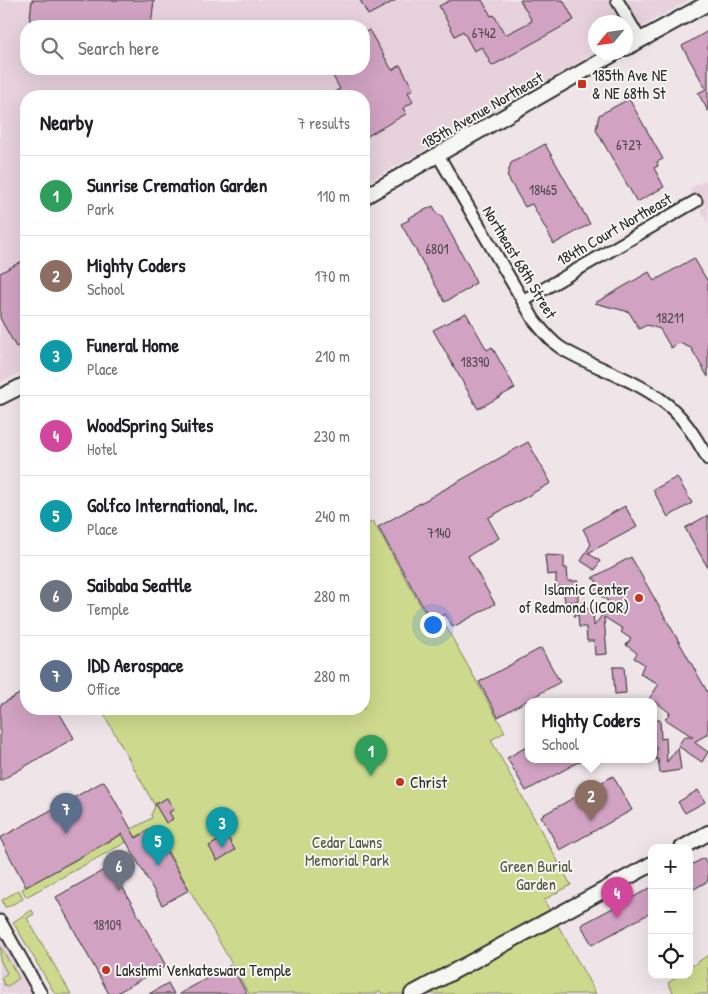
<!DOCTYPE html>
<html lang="en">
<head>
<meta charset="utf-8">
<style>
	:root { --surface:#fff; --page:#f2f2f2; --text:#202124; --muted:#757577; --line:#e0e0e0; --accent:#c8321e }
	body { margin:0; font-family:"Patrick Hand",sans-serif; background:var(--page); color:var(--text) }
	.controls { position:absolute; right:15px; bottom:15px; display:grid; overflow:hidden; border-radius:10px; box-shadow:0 5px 20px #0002 }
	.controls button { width:45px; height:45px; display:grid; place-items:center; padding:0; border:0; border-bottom:1px solid var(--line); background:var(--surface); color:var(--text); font:25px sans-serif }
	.compass { position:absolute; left:588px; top:15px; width:45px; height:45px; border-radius:50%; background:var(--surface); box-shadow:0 5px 20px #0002; rotate:241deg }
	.you { position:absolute; left:432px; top:624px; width:18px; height:18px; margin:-12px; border:4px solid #fff; border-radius:50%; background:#1a73e8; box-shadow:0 0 0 8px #1a73e833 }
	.badge { display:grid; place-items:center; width:32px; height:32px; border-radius:50%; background:var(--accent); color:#fff; font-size:16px; font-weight:700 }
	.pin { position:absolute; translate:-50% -41px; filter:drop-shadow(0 1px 2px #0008) }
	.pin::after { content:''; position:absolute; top:26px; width:18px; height:15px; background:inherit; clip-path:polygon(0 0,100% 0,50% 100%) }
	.popup { position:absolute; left:525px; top:698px; width:132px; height:65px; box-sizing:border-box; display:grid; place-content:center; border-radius:10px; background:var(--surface); filter:drop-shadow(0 1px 4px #0005); font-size:16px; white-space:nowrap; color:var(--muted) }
	.popup b { font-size:19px; color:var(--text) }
	.popup::after { content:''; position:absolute; left:50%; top:100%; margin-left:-10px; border:10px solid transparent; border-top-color:var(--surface) }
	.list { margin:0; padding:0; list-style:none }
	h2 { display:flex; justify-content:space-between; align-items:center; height:65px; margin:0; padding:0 20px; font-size:21px }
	h2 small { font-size:16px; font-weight:400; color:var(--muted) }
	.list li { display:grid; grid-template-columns:32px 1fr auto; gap:15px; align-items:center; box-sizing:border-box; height:80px; padding:0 20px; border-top:1px solid var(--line) }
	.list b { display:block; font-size:19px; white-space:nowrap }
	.list p { margin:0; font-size:16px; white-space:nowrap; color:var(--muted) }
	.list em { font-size:16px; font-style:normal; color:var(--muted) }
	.icon { flex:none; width:28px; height:28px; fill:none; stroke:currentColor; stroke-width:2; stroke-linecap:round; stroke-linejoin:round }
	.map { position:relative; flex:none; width:708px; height:994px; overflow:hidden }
	.search { position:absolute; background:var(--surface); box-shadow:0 5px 20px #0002; left:20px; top:20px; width:350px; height:55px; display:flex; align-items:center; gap:12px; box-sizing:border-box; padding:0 18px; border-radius:20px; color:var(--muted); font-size:19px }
	.panel { position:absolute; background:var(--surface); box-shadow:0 5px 20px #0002; left:20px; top:90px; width:350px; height:625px; border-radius:20px }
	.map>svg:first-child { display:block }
</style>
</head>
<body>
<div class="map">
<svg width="708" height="994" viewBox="0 0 708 994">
	<rect width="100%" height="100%" fill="#efe5e8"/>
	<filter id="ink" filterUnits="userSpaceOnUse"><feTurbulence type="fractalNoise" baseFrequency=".02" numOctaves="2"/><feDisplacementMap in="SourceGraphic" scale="10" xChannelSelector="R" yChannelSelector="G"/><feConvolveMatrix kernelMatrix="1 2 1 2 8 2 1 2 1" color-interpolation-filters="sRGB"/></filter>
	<g filter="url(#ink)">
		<g fill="#e6d1dd" fill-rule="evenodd">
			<path d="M 0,0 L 689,0 L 626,36 L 626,22 L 596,22 L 596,53 L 364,184 L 364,96 L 26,96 L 26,369 L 0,383 ZM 26,26 L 364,26 L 364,69 L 26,69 Z"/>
			<polygon points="708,179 708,224 700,208 705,207 703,194 695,197 689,189"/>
			<polygon points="0,926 40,994 0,994"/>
		</g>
		<g fill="#cdd98c" stroke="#7c825c">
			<polygon points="373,521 431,624 441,618 505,732 491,740 571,885 544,900 596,994 382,994 380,991 374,994 249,994 154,827 26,897 22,889 152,818 151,815 155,806 101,709 364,709 364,527"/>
			<polygon points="19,890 23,899 7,907 5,907 2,900"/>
			<polygon points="32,910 34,914 27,918 71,994 55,994 13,922"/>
			<polygon points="0,946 19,978 8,986 4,985 1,978 7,973 0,960"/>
			<polygon points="708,955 708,994 674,994 668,983 679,975 689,975 689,968"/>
		</g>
		<g fill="#d1a2c2" stroke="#2b2b2b">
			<polygon points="32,0 154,0 151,26 29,26"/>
			<polygon points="360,0 396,0 368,15"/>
			<polygon points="451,0 482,0 491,16 494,15 505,35 532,21 520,0 563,0 574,20 492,66 482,47 474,51 463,31 455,36 439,6"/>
			<polygon points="369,30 392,70 400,65 413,89 408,92 413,102 403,108 406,114 364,138 364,96 326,96 340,89 329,69 364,69 364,33"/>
			<polygon points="708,31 708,111 698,93 706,89 682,46"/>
			<polygon points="629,99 663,159 657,162 658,166 654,168 664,187 637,202 596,130 599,115"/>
			<polygon points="545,144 590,224 554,244 532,204 525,207 507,176 511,163"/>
			<polygon points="433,206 438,215 440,214 473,274 472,274 476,283 469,287 470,288 445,302 401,224 409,220 408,218"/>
			<polygon points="694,258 708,282 708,377 691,348 679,343 671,348 660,329 647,325 639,329 629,312 595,303 649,272 654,281"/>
			<polygon points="26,259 26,342 16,347 0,318 0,273"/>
			<polygon points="466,313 487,350 492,347 515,388 478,409 433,330"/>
			<polygon points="528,442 551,483 488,518 499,538 468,556 495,604 453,627 445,614 431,621 378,527"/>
			<polygon points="677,477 692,503 668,517 653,490"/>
			<polygon points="625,506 637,527 588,553 600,561 595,570 581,561 591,544 583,529"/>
			<polygon points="708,515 708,568 685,528"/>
			<polygon points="545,555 564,556 564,568 567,568 568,581 578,581 578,601 565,602 563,587 556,587 556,574 547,575"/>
			<polygon points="631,557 708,693 708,734 694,742 708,752 702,762 678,746 684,737 693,737 665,719 670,713 656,702 647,702 659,684 640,674 644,664 634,658 637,653 626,645 631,639 621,632 623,629 604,617 607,654 595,655 594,641 587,641 586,627 579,627 578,615 574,616 585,598 586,609 593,608 594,626 608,607 615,606 591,589 597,581 592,578"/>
			<polygon points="541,648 560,682 498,717 479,682"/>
			<polygon points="613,667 624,667 626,693 615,694"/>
			<polygon points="26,690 26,709 57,709 74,738 0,781 0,705"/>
			<polygon points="654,720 660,720 661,739 666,738 667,762 678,747 681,770 660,773 658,759 656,760 656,746 654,746"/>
			<polygon points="528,746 528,760 582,760 526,791 507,758"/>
			<polygon points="613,776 632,810 560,850 541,816"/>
			<polygon points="104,781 136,838 153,828 189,890 162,905 122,834 26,887 0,838"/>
			<polygon points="698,790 705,802 685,813 678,802"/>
			<polygon points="167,798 174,810 169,812 173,819 166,823 155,804"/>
			<polygon points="227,836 235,850 217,861 209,846"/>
			<polygon points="704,858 708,867 708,881 689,892 689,866"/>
			<polygon points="111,866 166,966 115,994 109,994 56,897"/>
			<polygon points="652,887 652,912 592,945 581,925"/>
			<polygon points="231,965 247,994 179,994"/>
			<polygon points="168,983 174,994 149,994"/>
		</g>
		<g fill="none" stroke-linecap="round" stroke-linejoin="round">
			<g stroke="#2b2b2b" stroke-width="15">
				<g id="minor">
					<polyline points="617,0 640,40"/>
					<path d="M 438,155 L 534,320 C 542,330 550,341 561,348 C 592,367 630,377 660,399 C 682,414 695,436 708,459"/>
					<polyline points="523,301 696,201"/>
					<polyline points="0,921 41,994"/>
				</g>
			</g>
			<g stroke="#2b2b2b" stroke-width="18">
				<g id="tertiary">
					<polyline points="626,48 708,3"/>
					<polyline points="364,197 617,52"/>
					<polyline points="0,397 26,384"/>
					<polyline points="682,848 708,833"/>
					<polyline points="412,994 652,864"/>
				</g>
			</g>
			<use href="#minor" stroke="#f6f6f2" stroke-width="11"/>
			<use href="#tertiary" stroke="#f6f6f2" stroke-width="14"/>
		</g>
	</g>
	<g fill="#c8321e" stroke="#f6f6f2" stroke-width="2">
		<rect x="577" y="79" width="10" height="10" rx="2.5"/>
		<circle cx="639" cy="598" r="5"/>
		<circle cx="400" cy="782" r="5"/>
		<circle cx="106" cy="970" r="5"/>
	</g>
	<g text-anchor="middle" stroke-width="4" stroke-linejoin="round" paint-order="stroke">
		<g font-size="14" fill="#544951">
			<text x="484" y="38">6742</text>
			<text x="629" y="150">6727</text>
			<text x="543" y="195">18465</text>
			<text x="437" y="254">6801</text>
			<text x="670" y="323">18211</text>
			<text x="475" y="367">18390</text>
			<text x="439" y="538">7140</text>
			<text x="107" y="930">18109</text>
		</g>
		<g font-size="16" fill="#2b2b2b" stroke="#f6f6f2" text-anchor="start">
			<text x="592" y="81">185th Ave NE<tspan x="592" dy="18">&amp; NE 68th St</tspan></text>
			<text x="629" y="595" text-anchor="end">Islamic Center<tspan x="629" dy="18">of Redmond (ICOR)</tspan></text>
			<text x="410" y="788">Christ</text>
			<text x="116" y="976">Lakshmi Venkateswara Temple</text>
		</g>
		<g font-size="16" fill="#2b2b2b" stroke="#f6f6f2">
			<text transform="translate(482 110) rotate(-30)" y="6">185th Avenue Northeast</text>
			<text transform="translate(614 229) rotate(-30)" y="6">184th Court Northeast</text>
			<text transform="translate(520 262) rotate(59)" y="6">Northeast 68th Street</text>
		</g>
		<g font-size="16" fill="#545643" stroke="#f6f6f2">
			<text x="347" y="848">Cedar Lawns<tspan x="347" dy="18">Memorial Park</tspan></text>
			<text x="536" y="872">Green Burial<tspan x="536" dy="18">Garden</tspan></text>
		</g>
	</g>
</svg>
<div class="controls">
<button>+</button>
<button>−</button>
<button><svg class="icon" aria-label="locate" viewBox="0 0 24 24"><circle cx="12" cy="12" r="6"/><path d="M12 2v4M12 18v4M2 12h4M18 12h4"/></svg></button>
</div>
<svg class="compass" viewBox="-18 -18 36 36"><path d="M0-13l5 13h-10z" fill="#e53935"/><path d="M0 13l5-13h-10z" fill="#757577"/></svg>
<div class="you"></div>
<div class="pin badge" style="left:371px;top:776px;background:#2e9e5b">1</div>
<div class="pin badge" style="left:591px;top:821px;background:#8d6e63">2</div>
<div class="popup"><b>Mighty Coders</b>School</div>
<div class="pin badge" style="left:222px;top:848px;background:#0f9aa8">3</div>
<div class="pin badge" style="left:617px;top:918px;background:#d1479c">4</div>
<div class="pin badge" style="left:158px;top:866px;background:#0f9aa8">5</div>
<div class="pin badge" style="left:119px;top:891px;background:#6b7280">6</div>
<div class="pin badge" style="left:66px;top:834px;background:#5c6f8a">7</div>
<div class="search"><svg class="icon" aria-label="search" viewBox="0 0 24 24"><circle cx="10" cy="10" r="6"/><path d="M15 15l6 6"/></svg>Search here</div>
<section class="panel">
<h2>Nearby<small>7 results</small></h2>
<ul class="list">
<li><span class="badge" style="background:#2e9e5b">1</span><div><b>Sunrise Cremation Garden</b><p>Park</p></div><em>110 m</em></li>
<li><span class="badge" style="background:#8d6e63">2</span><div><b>Mighty Coders</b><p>School</p></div><em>170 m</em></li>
<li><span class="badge" style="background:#0f9aa8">3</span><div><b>Funeral Home</b><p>Place</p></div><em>210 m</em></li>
<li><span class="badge" style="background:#d1479c">4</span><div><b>WoodSpring Suites</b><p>Hotel</p></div><em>230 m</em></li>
<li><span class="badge" style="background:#0f9aa8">5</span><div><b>Golfco International, Inc.</b><p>Place</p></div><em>240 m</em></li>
<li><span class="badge" style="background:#6b7280">6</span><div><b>Saibaba Seattle</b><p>Temple</p></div><em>280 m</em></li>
<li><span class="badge" style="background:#5c6f8a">7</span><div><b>IDD Aerospace</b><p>Office</p></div><em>280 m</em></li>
</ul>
</section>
</div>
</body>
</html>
